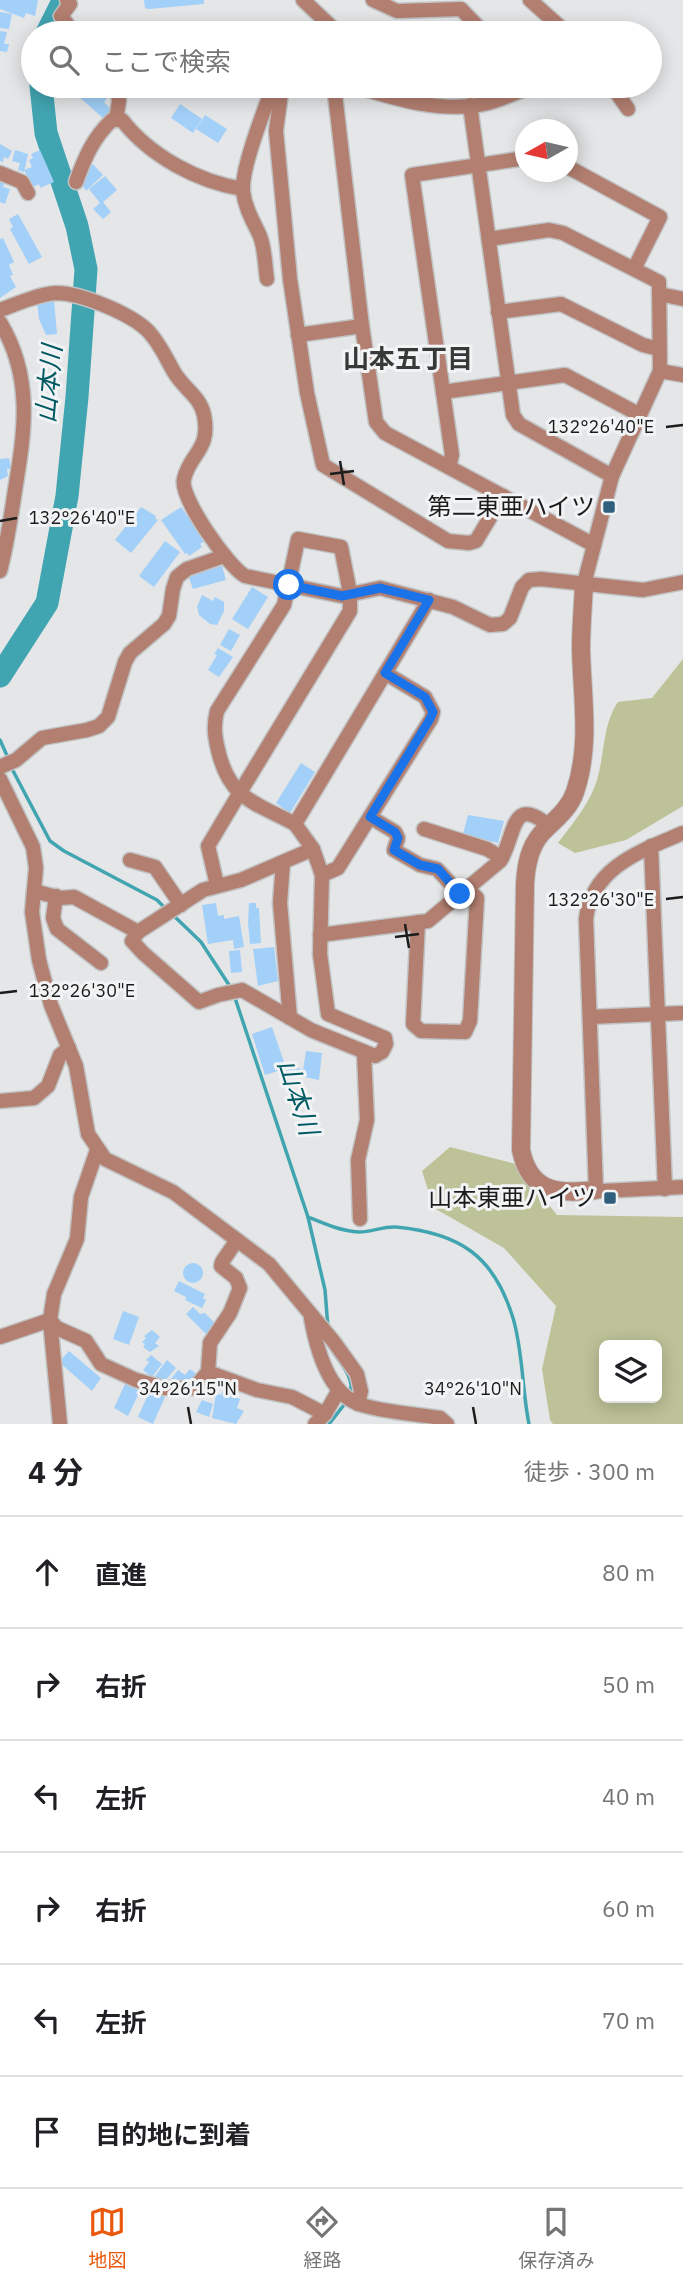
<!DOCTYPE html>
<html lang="ja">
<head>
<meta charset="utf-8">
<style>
	:root { --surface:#fff; --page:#f6f6f6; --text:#202124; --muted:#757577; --line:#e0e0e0; --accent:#ea580c }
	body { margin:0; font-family:"IBM Plex Sans","Noto Sans JP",sans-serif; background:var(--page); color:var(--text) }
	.controls { position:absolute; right:21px; bottom:21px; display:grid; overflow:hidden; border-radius:10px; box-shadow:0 4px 18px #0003 }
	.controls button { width:63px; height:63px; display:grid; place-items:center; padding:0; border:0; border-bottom:2px solid var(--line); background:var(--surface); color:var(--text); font:35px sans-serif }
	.compass { position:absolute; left:515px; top:119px; width:63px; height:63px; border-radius:50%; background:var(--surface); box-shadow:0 4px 18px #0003; rotate:262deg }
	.stop { position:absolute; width:21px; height:21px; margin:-16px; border:5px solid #1a73e8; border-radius:50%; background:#fff }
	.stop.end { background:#1a73e8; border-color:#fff; box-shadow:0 2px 7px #0008 }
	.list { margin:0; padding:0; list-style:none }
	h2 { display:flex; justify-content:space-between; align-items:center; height:91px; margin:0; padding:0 28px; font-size:30px }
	h2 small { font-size:23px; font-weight:400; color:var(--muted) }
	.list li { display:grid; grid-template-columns:46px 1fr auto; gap:21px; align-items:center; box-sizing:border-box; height:112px; padding:0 28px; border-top:2px solid var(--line) }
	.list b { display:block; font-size:26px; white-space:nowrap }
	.list em { font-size:23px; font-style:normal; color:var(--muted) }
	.icon { flex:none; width:38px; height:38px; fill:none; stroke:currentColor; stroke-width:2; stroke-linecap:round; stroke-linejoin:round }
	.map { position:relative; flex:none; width:683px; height:1424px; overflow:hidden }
	.search { position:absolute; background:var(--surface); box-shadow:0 4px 18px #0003; left:21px; right:21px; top:21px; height:77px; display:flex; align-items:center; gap:18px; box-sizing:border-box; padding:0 24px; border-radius:38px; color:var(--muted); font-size:26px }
	.sheet { height:763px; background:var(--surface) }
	nav { display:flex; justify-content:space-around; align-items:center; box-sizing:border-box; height:98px; border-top:2px solid var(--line); background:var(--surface); font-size:19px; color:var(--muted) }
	nav a { display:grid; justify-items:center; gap:4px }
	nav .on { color:var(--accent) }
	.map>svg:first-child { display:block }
</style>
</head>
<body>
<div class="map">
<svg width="683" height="1424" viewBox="0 0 683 1424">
	<rect width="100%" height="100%" fill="#e5e6e7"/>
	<g fill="#bdc298" fill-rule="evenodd">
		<path d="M 683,659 L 683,806 L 626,840 L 575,853 L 558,843 C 573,823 592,801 598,776 C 605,751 603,724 618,702 L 652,698 Z"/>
		<path d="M 450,1147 L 516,1164 L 557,1215 L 683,1217 L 683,1424 L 553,1424 L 550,1420 L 542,1369 L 556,1306 L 504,1248 L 434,1208 L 422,1171 ZM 604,1345 L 657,1345 L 657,1398 L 604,1398 Z"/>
	</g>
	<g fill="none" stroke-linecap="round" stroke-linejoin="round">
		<g stroke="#41a5b1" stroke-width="3.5">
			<polyline points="0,740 9,760"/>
			<polyline points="11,767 50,841 64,851 157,900 167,910"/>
			<polyline points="173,915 201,942 231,988"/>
			<path d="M 234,995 L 308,1217 C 325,1224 341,1231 359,1232 C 372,1232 384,1226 396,1227 C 460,1233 494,1256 513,1318 C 523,1351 522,1390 529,1424"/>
			<polyline points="308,1217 325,1290 328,1328"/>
			<path d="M 329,1346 C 337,1360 356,1377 350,1394"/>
			<polyline points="329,1424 347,1401"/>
		</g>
		<g stroke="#41a5b1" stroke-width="23">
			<polyline points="47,33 62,3 66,0"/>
			<polyline points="0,676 47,603 67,496 77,397 86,269 77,226 46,133 41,86"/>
		</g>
	</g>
	<g fill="#a2d0f8">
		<polygon points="0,0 38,0 35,16 26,13 24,18 0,9"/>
		<polygon points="144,0 204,0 204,4 149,9 145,8"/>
		<polygon points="0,12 12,14 9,29 0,28"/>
		<polygon points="0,31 7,32 4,44 9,44 7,52 0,51"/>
		<polygon points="68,86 86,86 76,95"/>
		<polygon points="90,86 101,86 108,92 106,95 108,97 104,102 112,110 104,119 77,95 86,87 89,89"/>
		<polygon points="180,104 202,119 193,133 171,118"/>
		<polygon points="205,115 227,129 218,143 196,129"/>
		<polygon points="0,144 12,151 8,159 4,157 3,162 0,161"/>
		<polygon points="15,150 28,154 24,172 18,170 20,163 12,161"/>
		<polygon points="40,150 54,182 40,188 39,184 33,187 24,170 32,167 29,160 33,158 31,154"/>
		<polygon points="93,164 103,175 86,191 80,181 88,174 85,171"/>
		<polygon points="105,176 117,190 103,202 111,212 103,219 93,209 100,203 89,189"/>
		<polygon points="0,180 5,182 3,187 10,189 5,204 0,202"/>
		<polygon points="18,214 42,257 29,264 10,229 13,227 9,219"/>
		<polygon points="3,238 14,262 9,265 13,275 10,276 16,287 0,298 0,239"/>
		<polygon points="54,300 57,334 46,335 39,319 37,302"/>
		<polygon points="9,458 11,469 7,469 8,476 0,480 0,459"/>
		<polygon points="141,507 156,516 155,518 158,520 131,553 115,540"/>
		<polygon points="181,507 205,541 200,544 202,547 189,556 187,553 185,554 161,520"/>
		<polygon points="165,541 180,552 154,587 139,576"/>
		<polygon points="222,566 226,580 193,589 188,575"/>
		<polygon points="252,587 268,597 248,629 232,619"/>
		<polygon points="202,595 213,601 215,597 224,602 224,611 217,625 210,624 199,615 197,607"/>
		<polygon points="229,629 240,635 231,651 220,645"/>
		<polygon points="218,648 233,657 219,677 208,670 217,655 214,654"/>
		<polygon points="301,763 315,772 290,813 276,803"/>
		<polygon points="468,815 504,821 498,843 463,834"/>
		<polygon points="216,903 218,916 224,915 224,919 239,916 244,947 234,949 233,940 208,944 202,905"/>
		<polygon points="249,903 256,903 256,908 259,908 261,943 250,944 248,923"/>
		<polygon points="274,947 278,981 258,986 253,949"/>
		<polygon points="240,950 242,972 231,973 229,951"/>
		<polygon points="272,1027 285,1065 277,1068 278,1071 265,1075 252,1034"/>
		<polygon points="306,1051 322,1053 319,1080 285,1073 289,1064 303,1070"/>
		<circle cx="193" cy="1273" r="10"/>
		<polygon points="179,1281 205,1294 203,1298 206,1300 202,1308 185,1300 186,1297 174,1291"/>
		<polygon points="193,1307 200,1314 205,1313 212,1320 215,1324 212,1327 214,1330 208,1336 186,1314"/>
		<polygon points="123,1311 139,1317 129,1345 113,1339"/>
		<polygon points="152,1330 160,1337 155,1343 159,1346 150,1352 143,1347 145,1344 142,1342 146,1338 144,1336"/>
		<polygon points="69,1351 101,1378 92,1391 59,1362"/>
		<polygon points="151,1355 162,1364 152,1377 143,1370 149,1362 146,1360"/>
		<polygon points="167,1360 176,1368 163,1383 155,1376"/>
		<polygon points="190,1369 198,1375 193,1382 186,1379 183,1382 178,1380 176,1383 171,1379 178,1370 185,1375"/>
		<polygon points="125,1384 140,1391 128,1416 114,1408"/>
		<polygon points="150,1390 165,1397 153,1424 138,1417"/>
		<polygon points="223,1390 240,1399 237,1408 244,1411 236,1424 212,1418 216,1394 221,1395"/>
		<polygon points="202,1400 213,1404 209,1417 196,1412"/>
	</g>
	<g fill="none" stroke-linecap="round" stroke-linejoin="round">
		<g stroke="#c1c2c3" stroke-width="17">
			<g id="minor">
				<polyline points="67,0 70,4 61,16 74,33"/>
				<polyline points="303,0 338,33"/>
				<polyline points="373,0 397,11 461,9 484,33"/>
				<polyline points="530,0 567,33"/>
				<polyline points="282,86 276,131 290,279 307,393 323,465 448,541 469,543 476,541 503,496"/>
				<polyline points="334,86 362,326 376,422 385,433 594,545"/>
				<path d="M 354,86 C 396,99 444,114 488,103 C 503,99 519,91 534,86"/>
				<polyline points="612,86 628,109"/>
				<polyline points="470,105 513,415 519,424 612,476"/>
				<polyline points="116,120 119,101 117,86"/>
				<polyline points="568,167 660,217 634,269"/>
				<polyline points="0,173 22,182 28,193"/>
				<path d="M 76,182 C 85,157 93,138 112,120 L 122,120 C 150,156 198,182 243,189"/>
				<polyline points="489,239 549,230 563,233 659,282 660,371 612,476 584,584"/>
				<path d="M 267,279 C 265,266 265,249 260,236 C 253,221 245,208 243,191 C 241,169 264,110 273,87 L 276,86"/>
				<polyline points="659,294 683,299"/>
				<path d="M 0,310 C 17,304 38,294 56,293 C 81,293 132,314 149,332 C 160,344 166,358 174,372 C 183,388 200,396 204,415 C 211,450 190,453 184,479 C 179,497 228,566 245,576 L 342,596 L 380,588 L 453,607 L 490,625 L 503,624 L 510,618 L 522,587 L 529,580 L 541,579 L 643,590 L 683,582"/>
				<polyline points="498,312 561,304 643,345 659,349"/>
				<path d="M 0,322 C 33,377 25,430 15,490 C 11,517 7,544 0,571"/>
				<polyline points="298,335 362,326"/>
				<polyline points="660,371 683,375"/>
				<polyline points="443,392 565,375 640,415"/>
				<polyline points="449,467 452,455 412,175 526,158"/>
				<polyline points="0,767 16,760 42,738 87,730 99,726 108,717 125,662 130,653 164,624 169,616 173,589 177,577 187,569 224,556"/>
				<polyline points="0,779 33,847 36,868 32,912 39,960 51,1005 76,1066 88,1134 105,1159 173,1192 269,1264 334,1342 357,1374 361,1391 358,1404"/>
				<polyline points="370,817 395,832 398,838 394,850 420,865 437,869 460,894"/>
				<polyline points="424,829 487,849 502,858"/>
				<path d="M 683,833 C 641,851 592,867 586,919 L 596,1190 L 602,1191 L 683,1187"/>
				<polyline points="651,846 665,1189"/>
				<polyline points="130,860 155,867 181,905"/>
				<polyline points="283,862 280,903 290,1018"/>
				<polyline points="322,875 338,868 431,719 433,712 425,697 385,673"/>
				<path d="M 217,885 L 208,846 L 239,794 L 350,611 L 350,593 L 341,547 L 298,539 L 284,605 L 217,711 C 213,727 215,738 219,754 C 231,800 256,803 295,824"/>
				<polyline points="34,891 60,898 74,897 138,932 203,890 241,880 313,849 295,824 429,600"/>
				<polyline points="56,896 53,918 57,929 101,963"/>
				<polyline points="418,922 413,1024 421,1031 465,1032 470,1021 477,898 467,888"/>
				<polyline points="138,932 132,941 143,953 199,1002 218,995 242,990 311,1030 375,1056 382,1052 386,1044 385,1038 328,1014 320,954 322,875 313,849"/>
				<path d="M 320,935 L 428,921 L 500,861 C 516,837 510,793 549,826"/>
				<polyline points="590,1017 683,1013"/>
				<polyline points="0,1101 34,1098 48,1086 60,1055 69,1048"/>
				<polyline points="360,1219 358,1160 367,1120 364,1053"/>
				<path d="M 311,1318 C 316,1346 328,1393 359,1404 C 381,1412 416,1414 440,1418 L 447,1424"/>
				<polyline points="50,1320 57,1328 86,1341 101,1364 136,1380 164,1388 194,1388 208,1372 257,1390 292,1397 325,1414"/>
				<polyline points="0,1337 50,1320"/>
				<polyline points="208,1372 210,1343 230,1313 240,1288 236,1278 221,1266 222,1262 237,1240"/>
				<polyline points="60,1424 50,1320 54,1294 77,1239 81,1197 97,1150"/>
				<polyline points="315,1424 325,1414 339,1390"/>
			</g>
		</g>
		<g stroke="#c1c2c3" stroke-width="20">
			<path id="tertiary" d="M 584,584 C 583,606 581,627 581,649 C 582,697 591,745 575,792 C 569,810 553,821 541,834 C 529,848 526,866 525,884 L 521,1150 C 530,1194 560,1194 596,1190"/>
		</g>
		<use href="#minor" stroke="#b37f70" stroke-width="14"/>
		<use href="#tertiary" stroke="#b37f70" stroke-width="18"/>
	</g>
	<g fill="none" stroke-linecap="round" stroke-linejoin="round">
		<polyline stroke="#1a73e8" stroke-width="9" points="289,585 342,596 380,588 429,600 385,673 425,697 433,712 430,719 370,817 395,832 398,838 394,850 420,865 438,869 460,894"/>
	</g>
	<path fill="none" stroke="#1c1c1d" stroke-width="2.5" d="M 666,427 L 683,425M 340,461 L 344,485M 330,474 L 354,471M 0,521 L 17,518M 666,899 L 683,897M 405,924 L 409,948M 395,937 L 419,934M 0,993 L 17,991M 188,1407 L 191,1424M 473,1407 L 476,1424"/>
	<g fill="#305f7e" stroke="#f2f3f4" stroke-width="2.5">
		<rect x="602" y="500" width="14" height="14" rx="3.5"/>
		<rect x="603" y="1191" width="14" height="14" rx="3.5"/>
	</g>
	<g text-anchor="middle" stroke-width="6" stroke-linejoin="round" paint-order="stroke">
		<g font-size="24" fill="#1c1c1d" stroke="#f2f3f4" text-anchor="end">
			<text x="595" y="515">第二東亜ハイツ</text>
			<text x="596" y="1206">山本東亜ハイツ</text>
		</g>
		<g font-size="26" font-weight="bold" fill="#373838" stroke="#f2f3f4">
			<text x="408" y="368">山本五丁目</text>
		</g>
		<g font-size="26" font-style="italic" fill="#005a63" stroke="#f2f3f4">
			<text transform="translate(49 384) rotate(-85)" y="9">山本川</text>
			<text transform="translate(298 1097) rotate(72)" y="9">山本川</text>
		</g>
	</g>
	<g font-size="18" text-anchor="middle" fill="#1c1c1d" stroke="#f2f3f4" stroke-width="6" stroke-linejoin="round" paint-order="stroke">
		<text x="601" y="433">132°26'40"E</text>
		<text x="82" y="524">132°26'40"E</text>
		<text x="601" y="906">132°26'30"E</text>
		<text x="82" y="997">132°26'30"E</text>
		<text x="188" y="1395">34°26'15"N</text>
		<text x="473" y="1395">34°26'10"N</text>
	</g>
</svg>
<div class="controls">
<button><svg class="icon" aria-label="layers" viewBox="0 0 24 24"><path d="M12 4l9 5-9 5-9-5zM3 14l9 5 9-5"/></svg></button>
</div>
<svg class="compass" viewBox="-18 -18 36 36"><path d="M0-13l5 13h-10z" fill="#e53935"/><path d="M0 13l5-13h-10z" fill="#757577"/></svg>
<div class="stop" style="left:289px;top:585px"></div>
<div class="stop end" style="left:460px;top:894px"></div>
<div class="search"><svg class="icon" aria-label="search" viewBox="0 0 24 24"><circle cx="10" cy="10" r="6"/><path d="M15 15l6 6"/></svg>ここで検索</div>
</div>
<section class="sheet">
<h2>4 分<small>徒歩 · 300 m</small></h2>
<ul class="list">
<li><svg class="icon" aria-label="ahead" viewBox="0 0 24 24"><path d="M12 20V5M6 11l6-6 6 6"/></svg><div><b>直進</b></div><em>80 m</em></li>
<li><svg class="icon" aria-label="right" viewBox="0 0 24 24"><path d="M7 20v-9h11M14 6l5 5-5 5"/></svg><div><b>右折</b></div><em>50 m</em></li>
<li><svg class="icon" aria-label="left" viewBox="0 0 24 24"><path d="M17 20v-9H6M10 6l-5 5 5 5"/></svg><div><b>左折</b></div><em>40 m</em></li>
<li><svg class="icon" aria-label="right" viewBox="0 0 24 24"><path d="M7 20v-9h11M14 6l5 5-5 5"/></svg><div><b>右折</b></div><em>60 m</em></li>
<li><svg class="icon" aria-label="left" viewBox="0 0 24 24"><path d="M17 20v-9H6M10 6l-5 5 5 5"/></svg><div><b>左折</b></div><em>70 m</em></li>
<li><svg class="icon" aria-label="arrive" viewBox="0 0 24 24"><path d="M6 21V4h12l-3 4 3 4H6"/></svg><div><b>目的地に到着</b></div></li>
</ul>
</section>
<nav>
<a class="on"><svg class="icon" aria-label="map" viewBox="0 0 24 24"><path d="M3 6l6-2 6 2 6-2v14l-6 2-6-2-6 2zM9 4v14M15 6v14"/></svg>地図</a>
<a><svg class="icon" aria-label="directions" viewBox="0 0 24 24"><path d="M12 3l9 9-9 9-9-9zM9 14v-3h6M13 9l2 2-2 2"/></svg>経路</a>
<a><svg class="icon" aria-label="saved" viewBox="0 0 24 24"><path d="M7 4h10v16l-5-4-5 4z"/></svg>保存済み</a>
</nav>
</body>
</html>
